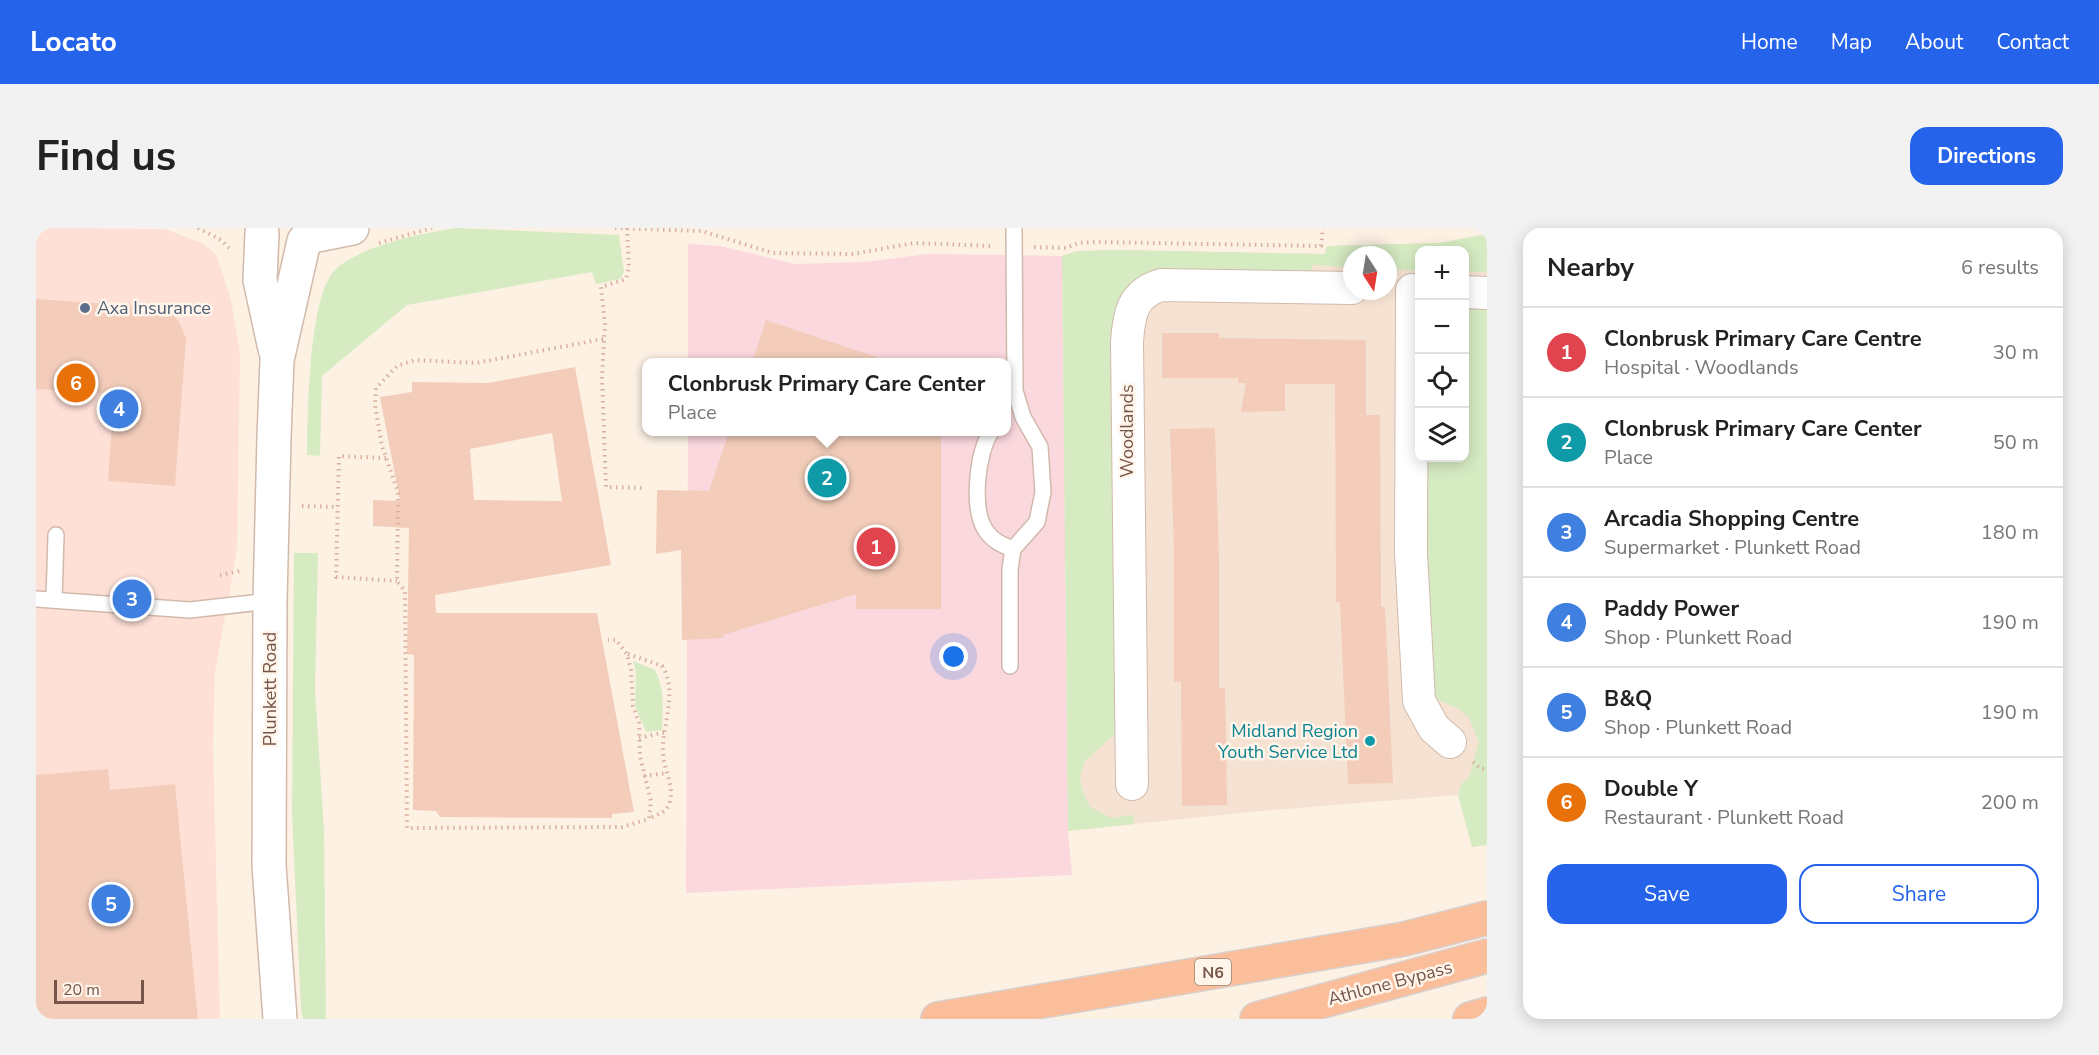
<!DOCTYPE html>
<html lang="en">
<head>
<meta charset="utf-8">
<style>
	:root { --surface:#fff; --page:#f2f2f2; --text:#222; --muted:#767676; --line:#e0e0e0; --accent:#2563eb }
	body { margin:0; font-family:"Nunito Sans",sans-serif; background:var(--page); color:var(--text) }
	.controls { position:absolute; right:18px; top:18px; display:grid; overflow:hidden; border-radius:12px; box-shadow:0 3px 15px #0003 }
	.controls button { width:54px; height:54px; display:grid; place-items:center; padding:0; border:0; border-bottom:2px solid var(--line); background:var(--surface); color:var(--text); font:30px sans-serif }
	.compass { position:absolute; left:1307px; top:18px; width:54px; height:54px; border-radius:50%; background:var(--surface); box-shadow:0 3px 15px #0003; rotate:168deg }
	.scale { position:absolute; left:18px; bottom:15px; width:90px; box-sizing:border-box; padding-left:6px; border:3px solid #765548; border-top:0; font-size:16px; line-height:21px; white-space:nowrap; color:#765548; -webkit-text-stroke:4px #fff5eb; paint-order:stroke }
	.you { position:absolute; left:918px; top:429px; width:21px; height:21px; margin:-15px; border:4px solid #fff; border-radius:50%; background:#1a73e8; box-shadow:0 0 0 9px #1a73e833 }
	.badge { display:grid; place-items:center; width:39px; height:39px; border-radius:50%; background:var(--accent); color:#fff; font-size:20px; font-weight:700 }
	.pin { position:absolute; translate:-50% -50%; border:3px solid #fff; box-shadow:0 2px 6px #0006 }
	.popup { position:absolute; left:606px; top:130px; width:369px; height:78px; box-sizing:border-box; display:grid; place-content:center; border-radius:12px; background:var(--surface); filter:drop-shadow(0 2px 4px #0005); font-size:20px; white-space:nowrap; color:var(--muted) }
	.popup b { font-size:22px; color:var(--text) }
	.popup::after { content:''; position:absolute; left:50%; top:100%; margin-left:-12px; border:12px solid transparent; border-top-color:var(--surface) }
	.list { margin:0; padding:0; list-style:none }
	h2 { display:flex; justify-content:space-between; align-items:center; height:78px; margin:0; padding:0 24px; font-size:26px }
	h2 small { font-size:20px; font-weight:400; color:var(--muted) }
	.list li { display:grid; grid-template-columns:39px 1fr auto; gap:18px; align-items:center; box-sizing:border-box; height:90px; padding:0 24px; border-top:2px solid var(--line) }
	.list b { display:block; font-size:22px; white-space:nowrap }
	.list p { margin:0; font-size:20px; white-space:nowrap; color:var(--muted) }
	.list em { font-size:20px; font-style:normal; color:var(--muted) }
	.actions { display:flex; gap:12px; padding:18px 24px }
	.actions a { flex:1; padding:14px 0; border:2px solid var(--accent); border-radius:18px; text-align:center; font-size:21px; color:var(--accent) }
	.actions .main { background:var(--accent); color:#fff }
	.icon { flex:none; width:33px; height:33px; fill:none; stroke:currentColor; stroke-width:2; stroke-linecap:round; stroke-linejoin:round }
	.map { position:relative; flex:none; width:1451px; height:791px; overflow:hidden; border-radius:18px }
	header { display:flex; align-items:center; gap:36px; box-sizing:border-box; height:84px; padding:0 30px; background:var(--accent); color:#fff }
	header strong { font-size:28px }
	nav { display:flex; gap:33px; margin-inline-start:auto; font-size:21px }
	.intro { display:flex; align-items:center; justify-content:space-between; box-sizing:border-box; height:144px; padding:0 36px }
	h1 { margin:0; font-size:42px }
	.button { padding:15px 27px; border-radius:18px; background:var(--accent); color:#fff; font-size:21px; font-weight:700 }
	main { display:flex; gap:36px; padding:0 36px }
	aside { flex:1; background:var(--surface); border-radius:18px; box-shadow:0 3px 15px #0003 }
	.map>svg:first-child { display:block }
</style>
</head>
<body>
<header>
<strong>Locato</strong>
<nav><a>Home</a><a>Map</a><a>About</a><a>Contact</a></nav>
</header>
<div class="intro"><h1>Find us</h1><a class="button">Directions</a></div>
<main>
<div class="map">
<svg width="1451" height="791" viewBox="0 0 1451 791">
	<rect width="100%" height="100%" fill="#fdf1e4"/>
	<path fill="#f5e2d2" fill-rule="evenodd" d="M 1451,6 L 1451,617 L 1436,619 L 1422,567 L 1214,584 L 1032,603 L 1026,28 L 1041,23 L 1081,22 L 1289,26 L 1291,18 L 1404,15 ZM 1384,22 L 1428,22 L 1428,230 L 1384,230 ZM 1316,27 L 1352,27 L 1352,63 L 1316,63 Z"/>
	<polygon fill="#fee0d7" points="0,0 129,1 166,15 180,26 195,72 204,125 201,321 179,444 177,518 184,791 0,791"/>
	<polygon fill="#fbd7de" points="652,16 684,18 758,36 829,34 892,26 1026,28 1032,603 1036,647 650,665 652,204 971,204 971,134 652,134"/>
	<g fill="#d6ebc2">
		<path d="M 420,0 L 583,7 L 588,44 L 584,51 L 560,56 L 556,44 L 371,77 L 286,148 L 284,228 L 271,227 C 272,188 272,69 299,42 C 323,18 387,5 420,0 Z"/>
		<polygon points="1451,6 1451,44 1429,44 1428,22 1384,22 1383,43 1352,41 1352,27 1316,27 1316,39 1276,37 1275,46 1109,48 1084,489 1079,506 1049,533 1044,550 1047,564 1054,579 1075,590 1097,587 1098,596 1032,603 1026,28 1041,23 1081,22 1289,26 1291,18 1404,15"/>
		<polygon points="1429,79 1451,80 1451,617 1436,619 1422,567 1426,555 1433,549 1443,514 1433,490 1423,481 1404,473 1397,465 1392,446 1387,230 1428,230"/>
		<polygon points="258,325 282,325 279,462 288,602 290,791 267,791 265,780 256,587"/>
		<path d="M 597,433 L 619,442 C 629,464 627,478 626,502 L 610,504 L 599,478 L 600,444 Z"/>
	</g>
	<g fill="#f3cdba" fill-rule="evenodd">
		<polygon points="0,71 129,80 142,92 150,110 139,258 72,253 78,166 0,161"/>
		<polygon points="730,92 843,130 842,135 716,135"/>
		<polygon points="1126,105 1183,105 1183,110 1330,112 1330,187 1344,187 1345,379 1349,379 1357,555 1312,556 1304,374 1300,374 1299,156 1249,156 1249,183 1205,184 1210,155 1202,155 1202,150 1126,150"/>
		<path d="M 539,139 L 575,337 L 399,367 L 400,385 L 561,385 L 598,584 L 576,586 L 576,590 L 404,589 L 400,583 L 377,582 L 378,427 L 371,426 L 373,300 L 337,298 L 337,272 L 364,273 L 344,169 L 376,164 L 376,154 L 452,155 ZM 516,205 L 526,273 L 438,272 L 434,221 Z"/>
		<polygon points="1179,200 1183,333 1183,460 1189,460 1191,577 1146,578 1145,454 1138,454 1138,323 1134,201"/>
		<polygon points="693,204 905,204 905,381 820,381 820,366 687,407 687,410 646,412 645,322 620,326 621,262 673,263"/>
		<polygon points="72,541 74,562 139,556 162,791 0,791 0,547"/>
	</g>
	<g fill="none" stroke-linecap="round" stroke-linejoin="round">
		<g stroke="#d1baac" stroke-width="18">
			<g id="service">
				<path d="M 955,204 C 941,225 935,281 950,303 C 957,313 966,317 977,321"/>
				<polyline points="0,371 154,382 234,373"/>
				<polyline points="18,372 20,307"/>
				<polyline points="974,438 974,341 977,321 1001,294 1007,264 1004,219 987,189 979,163 978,0"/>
			</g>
		</g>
		<g stroke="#d1baac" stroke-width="34">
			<g id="minor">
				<polyline points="1376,62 1375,325 1383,473 1398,500 1414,514"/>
				<polyline points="1428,64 1451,65"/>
				<path d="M 1096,556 L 1091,114 C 1093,86 1096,66 1125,57 L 1316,60"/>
			</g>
		</g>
		<g stroke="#d1baac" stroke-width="36">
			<g id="tertiary">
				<polyline points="226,5 224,52 239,121"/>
				<polyline points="281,7 316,0"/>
				<polyline points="244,791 233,637 234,373 238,209 241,132 268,13"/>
			</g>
		</g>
		<g stroke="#d9cfcc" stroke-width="36">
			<g id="trunk">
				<polyline points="902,791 1368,711 1451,690"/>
				<polyline points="1221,791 1451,728"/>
				<polyline points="1434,791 1451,786"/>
			</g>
		</g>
		<g stroke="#d8b09d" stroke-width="4" stroke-dasharray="1.5 4.5" stroke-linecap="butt">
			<polyline points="162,0 185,12 193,20"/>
			<polyline points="579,0 666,3 737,25 817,26 878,15 955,18"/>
			<polyline points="591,0 593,39 590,51 565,59 569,96 566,149 570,259 607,260"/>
			<polyline points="343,15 396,0"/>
			<polyline points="998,19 1030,20 1042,15 1060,14 1285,18 1287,0"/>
			<polyline points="567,111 440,135 379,132 361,138 340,160 339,177 346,218 362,264 361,353 369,363 371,600 586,599 613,591 615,573 604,528 603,495 597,478 595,442 591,426 580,412 572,412"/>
			<polyline points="350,230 303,228 300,349 361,353"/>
			<polyline points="266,278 302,279"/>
			<polyline points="184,347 204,343"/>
			<path d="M 592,426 L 626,438 C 643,464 625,499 627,526 C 628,542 638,557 634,573 C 632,584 623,586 614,590"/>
			<polyline points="603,510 630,504"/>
			<polyline points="1437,534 1445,541 1451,541"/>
			<polyline points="608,548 631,545"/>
		</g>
		<use href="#service" stroke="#fff" stroke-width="15"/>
		<use href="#minor" stroke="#fff" stroke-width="32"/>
		<use href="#tertiary" stroke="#fff" stroke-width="33"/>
		<use href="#trunk" stroke="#fbbe9a" stroke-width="33"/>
	</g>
	<circle fill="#5c6f8a" stroke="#fff5eb" stroke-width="2" cx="49" cy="80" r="6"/>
	<circle fill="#0f9aa8" stroke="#fff5eb" stroke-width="2" cx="1334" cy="513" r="6"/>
	<g text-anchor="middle" stroke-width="5" stroke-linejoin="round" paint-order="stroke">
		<rect fill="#fff5eb" stroke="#9f8579" stroke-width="1.5" x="1159" y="731" width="36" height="26" rx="4.5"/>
		<g font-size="16" font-weight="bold" fill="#765548">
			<text x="1177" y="750">N6</text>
		</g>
		<g font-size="18" fill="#4e5e75" stroke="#fff5eb" text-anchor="start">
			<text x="61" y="86">Axa Insurance</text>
		</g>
		<g font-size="18" fill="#765548" stroke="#fff5eb">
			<text transform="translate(1091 203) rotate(-90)" y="6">Woodlands</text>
			<text transform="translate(234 461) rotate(-90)" y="6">Plunkett Road</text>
			<text transform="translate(1354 755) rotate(-15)" y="6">Athlone Bypass</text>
		</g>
		<g font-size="18" fill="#0d838f" stroke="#fff5eb" text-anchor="end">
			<text x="1322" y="509">Midland Region<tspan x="1322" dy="21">Youth Service Ltd</tspan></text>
		</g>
	</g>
</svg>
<div class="controls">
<button>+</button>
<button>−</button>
<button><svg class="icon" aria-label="locate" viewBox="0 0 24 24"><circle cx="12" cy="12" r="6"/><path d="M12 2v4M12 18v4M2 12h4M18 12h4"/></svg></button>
<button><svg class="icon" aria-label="layers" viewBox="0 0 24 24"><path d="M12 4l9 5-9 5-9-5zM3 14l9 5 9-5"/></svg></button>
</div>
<svg class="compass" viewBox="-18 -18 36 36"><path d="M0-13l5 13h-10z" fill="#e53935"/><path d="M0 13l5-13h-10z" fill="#767676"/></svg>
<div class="scale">20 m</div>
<div class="you"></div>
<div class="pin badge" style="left:840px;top:319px;background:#e0444e">1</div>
<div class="pin badge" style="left:791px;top:250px;background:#0f9aa8">2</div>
<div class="popup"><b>Clonbrusk Primary Care Center</b>Place</div>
<div class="pin badge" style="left:96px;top:371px;background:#3f7fe0">3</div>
<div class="pin badge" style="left:83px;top:181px;background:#3f7fe0">4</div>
<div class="pin badge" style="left:75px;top:676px;background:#3f7fe0">5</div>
<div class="pin badge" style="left:40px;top:155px;background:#e8710a">6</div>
</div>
<aside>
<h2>Nearby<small>6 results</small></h2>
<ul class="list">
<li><span class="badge" style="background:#e0444e">1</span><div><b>Clonbrusk Primary Care Centre</b><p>Hospital · Woodlands</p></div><em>30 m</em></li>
<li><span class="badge" style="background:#0f9aa8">2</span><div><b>Clonbrusk Primary Care Center</b><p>Place</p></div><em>50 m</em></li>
<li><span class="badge" style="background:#3f7fe0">3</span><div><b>Arcadia Shopping Centre</b><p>Supermarket · Plunkett Road</p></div><em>180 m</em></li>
<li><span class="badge" style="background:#3f7fe0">4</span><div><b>Paddy Power</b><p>Shop · Plunkett Road</p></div><em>190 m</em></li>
<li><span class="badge" style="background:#3f7fe0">5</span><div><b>B&amp;Q</b><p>Shop · Plunkett Road</p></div><em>190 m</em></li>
<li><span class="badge" style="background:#e8710a">6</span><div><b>Double Y</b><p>Restaurant · Plunkett Road</p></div><em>200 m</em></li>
</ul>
<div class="actions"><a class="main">Save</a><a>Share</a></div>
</aside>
</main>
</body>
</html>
